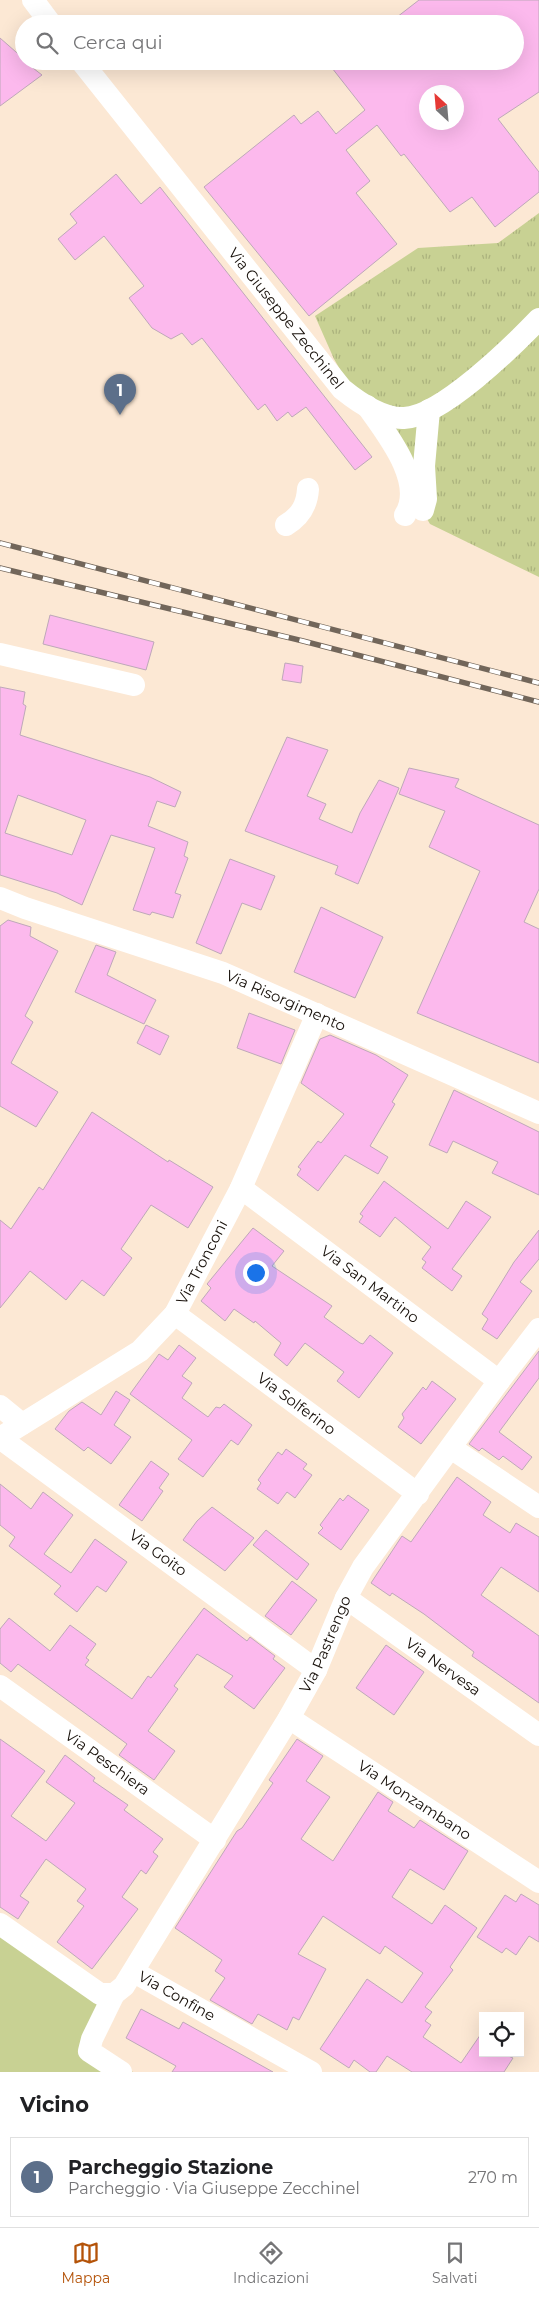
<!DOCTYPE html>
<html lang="it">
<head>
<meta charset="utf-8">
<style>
	:root { --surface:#fff; --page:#f6f6f6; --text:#202124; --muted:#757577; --line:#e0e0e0; --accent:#b45309 }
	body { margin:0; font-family:Montserrat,sans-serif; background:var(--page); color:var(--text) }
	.controls { position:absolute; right:15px; bottom:15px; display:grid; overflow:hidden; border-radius:0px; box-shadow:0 5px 20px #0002 }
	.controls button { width:45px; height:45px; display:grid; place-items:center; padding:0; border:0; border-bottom:1px solid var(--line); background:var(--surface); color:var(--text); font:25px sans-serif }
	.compass { position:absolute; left:419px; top:85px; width:45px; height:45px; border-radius:50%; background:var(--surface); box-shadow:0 5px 20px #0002; rotate:334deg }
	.you { position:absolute; left:255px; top:1272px; width:18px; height:18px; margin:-12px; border:4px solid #fff; border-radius:50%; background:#1a73e8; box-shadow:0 0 0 8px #1a73e833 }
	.badge { display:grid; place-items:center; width:32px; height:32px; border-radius:50%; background:var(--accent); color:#fff; font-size:16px; font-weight:700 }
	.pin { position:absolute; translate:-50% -41px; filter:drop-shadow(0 1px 2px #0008) }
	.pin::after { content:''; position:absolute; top:26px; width:18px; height:15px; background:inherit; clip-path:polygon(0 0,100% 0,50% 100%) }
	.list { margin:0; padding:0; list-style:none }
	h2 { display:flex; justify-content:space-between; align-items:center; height:65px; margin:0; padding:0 20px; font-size:21px }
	h2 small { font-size:16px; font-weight:400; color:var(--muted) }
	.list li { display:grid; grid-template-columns:32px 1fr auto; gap:15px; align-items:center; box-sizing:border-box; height:80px; margin:0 10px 10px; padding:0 10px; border:1px solid var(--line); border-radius:0px }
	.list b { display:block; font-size:19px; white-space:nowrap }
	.list p { margin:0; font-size:16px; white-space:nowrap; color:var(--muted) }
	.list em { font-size:16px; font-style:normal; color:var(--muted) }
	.icon { flex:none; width:28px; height:28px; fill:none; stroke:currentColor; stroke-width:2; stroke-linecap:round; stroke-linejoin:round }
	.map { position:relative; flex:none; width:539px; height:2072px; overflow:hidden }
	.search { position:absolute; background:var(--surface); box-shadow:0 5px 20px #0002; left:15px; right:15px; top:15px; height:55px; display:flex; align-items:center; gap:12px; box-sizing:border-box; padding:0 18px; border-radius:28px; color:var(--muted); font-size:19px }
	.sheet { height:155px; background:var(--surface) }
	nav { display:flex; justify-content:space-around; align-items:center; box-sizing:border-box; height:70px; border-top:1px solid var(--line); background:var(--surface); font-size:14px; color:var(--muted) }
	nav a { display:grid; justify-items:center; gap:2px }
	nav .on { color:var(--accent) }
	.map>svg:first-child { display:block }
</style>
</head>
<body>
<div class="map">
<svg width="539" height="2072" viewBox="0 0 539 2072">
	<defs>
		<pattern id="grass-tufts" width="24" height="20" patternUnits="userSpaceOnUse" patternTransform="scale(1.25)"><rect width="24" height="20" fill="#c8d193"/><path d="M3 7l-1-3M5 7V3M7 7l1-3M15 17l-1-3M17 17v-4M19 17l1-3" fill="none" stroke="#abb27d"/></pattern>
	</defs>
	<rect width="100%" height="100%" fill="#fce8d4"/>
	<polygon fill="url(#grass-tufts)" points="539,213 539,577 430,524 334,359 315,316 418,248 498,243"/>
	<polygon fill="#c8d193" points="0,1925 108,2004 97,2043 133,2072 0,2072"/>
	<g fill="#fcb9ed" stroke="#bea8b9" fill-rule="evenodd">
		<path d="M 419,0 L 539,0 L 539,92 L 498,119 L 539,172 L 539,192 L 495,227 L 472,197 L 450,212 L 404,154 L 401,156 L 377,125 L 346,150 L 370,181 L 356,193 L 397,244 L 309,316 L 204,187 L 294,115 L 301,124 L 318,111 L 336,134 L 365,110 L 332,68 L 341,61 L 515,61 L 515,24 L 388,24 ZM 426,92 L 456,92 L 456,122 L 426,122 Z"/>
		<polygon points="0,38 24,59 24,61 42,75 0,106"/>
		<polygon points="116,174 141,204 160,187 372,457 355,470 306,407 292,417 288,412 277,421 265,404 258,410 202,338 192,345 182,333 171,339 152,328 129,298 144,286 104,236 75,260 58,239 77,223 70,214"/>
		<polygon points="50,615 154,642 146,670 43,644"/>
		<polygon points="285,663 303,666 301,683 282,680"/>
		<path d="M 0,687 L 25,692 L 23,704 L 26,706 L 20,735 L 150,777 L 181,792 L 175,807 L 157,801 L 148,826 L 188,842 L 184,856 L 188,858 L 175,893 L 181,895 L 173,918 L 152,912 L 150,915 L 133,910 L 155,848 L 111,835 L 82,905 L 57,893 L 0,875 ZM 18,795 L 86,820 L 72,855 L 5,833 Z"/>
		<polygon points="287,737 328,750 307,796 326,804 319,819 352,833 360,813 379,780 399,788 358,884 335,874 338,866 245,831"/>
		<polygon points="409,768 459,779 455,787 539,825 539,889 524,922 539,929 539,1063 417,1013 480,871 429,847 445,811 399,794"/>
		<polygon points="230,859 275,876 261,910 242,903 221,954 196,943"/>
		<polygon points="321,907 383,937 355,998 294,972"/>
		<polygon points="8,920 31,927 30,936 58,951 25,1016 33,1022 11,1063 58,1092 36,1127 0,1106 0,926"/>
		<polygon points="96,945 116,952 107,975 156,1000 144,1024 75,992"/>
		<polygon points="249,1013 295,1030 281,1064 237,1048"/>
		<polygon points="146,1025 169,1036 160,1055 137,1043"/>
		<polygon points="330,1035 376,1055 408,1075 392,1102 395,1104 370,1146 388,1157 378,1174 345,1155 318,1191 297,1175 301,1169 298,1167 318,1141 321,1143 344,1114 301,1083 320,1039"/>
		<polygon points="454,1090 539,1132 539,1195 492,1173 498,1162 453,1141 447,1153 429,1145"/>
		<polygon points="92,1112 168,1162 169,1160 213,1187 188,1228 151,1205 121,1249 132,1258 104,1296 82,1280 66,1300 30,1271 0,1308 0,1220 11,1229 39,1187 43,1190"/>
		<polygon points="384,1181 448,1229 466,1201 491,1217 452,1269 462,1276 452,1291 422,1268 426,1262 422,1259 431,1247 395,1217 380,1237 359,1222 363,1216 360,1214"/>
		<polygon points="253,1228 284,1251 272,1266 332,1306 324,1317 360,1343 363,1344 370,1335 393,1353 359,1398 337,1381 344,1372 305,1343 287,1366 274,1355 281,1343 255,1321 254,1323 234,1309 225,1321 201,1301 211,1288 207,1284"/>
		<polygon points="539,1230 539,1259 520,1282 532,1291 497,1339 482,1329 488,1319 482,1314 514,1262"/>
		<polygon points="179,1345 196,1358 182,1376 192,1383 182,1398 208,1417 216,1407 220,1408 224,1404 252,1425 238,1445 231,1440 203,1477 178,1459 192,1440 130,1394 159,1354 168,1360"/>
		<polygon points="539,1351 539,1378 499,1432 532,1457 522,1470 503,1456 499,1460 482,1448 479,1451 469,1444"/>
		<polygon points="432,1381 456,1399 421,1444 398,1427 404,1418 402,1414 423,1387 426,1390"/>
		<polygon points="116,1391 130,1400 114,1425 131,1437 111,1464 88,1447 84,1451 55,1429 69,1411 82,1402 101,1415"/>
		<polygon points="286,1449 307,1464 303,1469 312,1475 295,1498 287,1492 278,1504 257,1489 261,1483 258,1480 278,1452 282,1455"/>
		<polygon points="151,1461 169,1474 159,1488 163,1491 142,1521 119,1505"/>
		<polygon points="457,1477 491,1502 483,1515 510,1533 516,1523 539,1537 539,1592 501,1567 481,1595 539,1636 539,1703 472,1656 474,1652 424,1614 392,1593 390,1596 371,1583 402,1536 411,1542"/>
		<polygon points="0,1484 31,1509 43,1492 73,1515 44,1554 71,1573 95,1539 127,1562 106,1592 97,1586 77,1612 54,1594 61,1586 9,1546 15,1537 0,1525"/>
		<polygon points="348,1495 369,1510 341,1550 318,1533 323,1528 320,1525 340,1498 343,1501"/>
		<polygon points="212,1507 254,1538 225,1571 183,1540 197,1521"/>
		<polygon points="266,1530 309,1564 297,1580 253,1545"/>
		<polygon points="292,1581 317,1600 291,1635 265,1616"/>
		<polygon points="204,1608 247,1641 250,1637 275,1656 273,1659 285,1668 254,1709 224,1687 233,1676 197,1654 174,1686 178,1689 148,1731 175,1751 154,1780 119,1755 127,1744 18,1664 11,1672 0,1663 0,1629 9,1618 50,1651 70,1625 96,1644 86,1658 89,1660 85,1665 132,1699 148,1676 151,1678"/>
		<polygon points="386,1645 424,1672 394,1715 356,1688"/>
		<polygon points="0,1739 45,1771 11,1816 46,1841 75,1803 46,1782 65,1755 95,1778 93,1781 128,1805 124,1810 163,1839 153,1852 158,1856 146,1874 141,1870 122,1897 138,1909 92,1969 57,1942 84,1906 77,1901 86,1889 46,1859 20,1896 29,1902 18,1919 0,1907"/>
		<polygon points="297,1739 323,1756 306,1781 330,1797 301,1839 333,1861 378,1792 393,1802 388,1811 414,1828 420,1820 468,1851 444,1890 410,1869 392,1897 432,1924 445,1905 477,1928 450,1967 453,1970 425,2007 432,2012 425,2021 431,2025 423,2037 461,2063 483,2031 483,2054 501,2053 513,2058 504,2072 412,2072 387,2056 376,2072 370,2072 354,2060 349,2068 320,2049 367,1979 402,2003 423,1973 385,1946 380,1954 323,1916 298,1954 326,1969 299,2020 293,2017 287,2030 258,2014 252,2024 210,2000 225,1978 215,1971 222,1960 175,1928 237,1831 242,1828 273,1783 269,1780"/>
		<polygon points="521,1894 539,1905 539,1942 529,1936 516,1955 506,1948 502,1953 477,1937 505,1895 516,1902"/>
		<polygon points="141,2009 179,2029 183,2022 273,2072 172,2072 176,2066 126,2038"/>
	</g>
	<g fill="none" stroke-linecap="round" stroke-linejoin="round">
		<g stroke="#fff" stroke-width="22">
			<polyline points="33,0 51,24"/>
			<path id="s1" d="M 81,61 L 342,389 C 358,402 382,419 404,418 C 441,417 513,346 539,319"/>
			<path d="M 367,406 C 386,433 426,482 405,515"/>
			<polyline points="423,510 426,499 424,466 429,410"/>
			<path d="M 286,525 C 301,516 307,505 308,489"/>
			<polyline points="0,654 134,685"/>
			<path id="s2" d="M 0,898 L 25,908 L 223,973 L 539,1113"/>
			<path id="s3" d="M 241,1188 L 499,1381"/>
			<path id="s4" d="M 175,1314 L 418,1494"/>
			<polyline points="0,1406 22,1424"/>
			<polyline points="451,1448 539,1507"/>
			<path id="s5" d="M 346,1598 L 539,1735"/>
			<path id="s6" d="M 316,1670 L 0,1438 L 140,1351 L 175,1314 L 241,1188 L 317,1014"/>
			<path id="s7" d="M 0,1686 L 215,1840"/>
			<path id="s8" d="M 289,1718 L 539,1882"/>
			<path id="s9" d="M 0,1924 L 100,1994 L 114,1994 L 124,1986 L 289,1718 L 316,1670 L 346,1598 L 363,1567 L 499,1381 L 539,1329"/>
			<path id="s10" d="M 134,1972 L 311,2072"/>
			<polyline points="114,1994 92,2039 89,2051 121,2072"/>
		</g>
		<g stroke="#72665a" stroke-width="5.5">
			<g id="rail">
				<polyline points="0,543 539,683"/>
				<polyline points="0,568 303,641 539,702"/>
			</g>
		</g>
		<use href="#rail" stroke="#fff" stroke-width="4" stroke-dasharray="11" stroke-linecap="butt"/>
	</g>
	<g text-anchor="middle" stroke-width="4" stroke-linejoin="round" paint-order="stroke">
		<g font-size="15" fill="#160f09" stroke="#fff">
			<text dy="5" stroke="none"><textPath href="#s1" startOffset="329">Via Giuseppe Zecchinel</textPath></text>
			<text dy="5" stroke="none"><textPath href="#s2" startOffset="304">Via Risorgimento</textPath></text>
			<text dy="5" stroke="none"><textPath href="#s6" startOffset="666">Via Tronconi</textPath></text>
			<text dy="5" stroke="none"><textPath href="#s3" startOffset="161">Via San Martino</textPath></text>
			<text dy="5" stroke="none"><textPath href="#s4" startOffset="151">Via Solferino</textPath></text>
			<text transform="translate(158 1553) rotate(36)" y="5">Via Goito</text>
			<text dy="5" stroke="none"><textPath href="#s9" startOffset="546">Via Pastrengo</textPath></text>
			<text dy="5" stroke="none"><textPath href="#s5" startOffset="119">Via Nervesa</textPath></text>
			<text dy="5" stroke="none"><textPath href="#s7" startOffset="132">Via Peschiera</textPath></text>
			<text dy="5" stroke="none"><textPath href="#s8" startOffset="150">Via Monzambano</textPath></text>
			<text dy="5" stroke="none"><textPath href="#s10" startOffset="49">Via Confine</textPath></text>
		</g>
	</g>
</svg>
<div class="controls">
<button><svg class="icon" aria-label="locate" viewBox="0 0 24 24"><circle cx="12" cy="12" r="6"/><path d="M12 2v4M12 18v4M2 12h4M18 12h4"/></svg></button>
</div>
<svg class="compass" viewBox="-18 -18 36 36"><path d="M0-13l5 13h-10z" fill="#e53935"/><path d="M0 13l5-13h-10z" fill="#757577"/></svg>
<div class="you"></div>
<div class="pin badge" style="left:120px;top:415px;background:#5c6f8a">1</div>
<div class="search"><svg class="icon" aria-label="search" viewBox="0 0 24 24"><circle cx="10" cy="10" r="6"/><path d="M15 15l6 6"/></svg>Cerca qui</div>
</div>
<section class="sheet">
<h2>Vicino<small></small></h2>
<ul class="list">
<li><span class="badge" style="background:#5c6f8a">1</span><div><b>Parcheggio Stazione</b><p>Parcheggio · Via Giuseppe Zecchinel</p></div><em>270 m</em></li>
</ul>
</section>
<nav>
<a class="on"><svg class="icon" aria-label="map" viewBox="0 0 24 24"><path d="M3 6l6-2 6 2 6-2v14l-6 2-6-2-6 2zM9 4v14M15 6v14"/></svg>Mappa</a>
<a><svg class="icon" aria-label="directions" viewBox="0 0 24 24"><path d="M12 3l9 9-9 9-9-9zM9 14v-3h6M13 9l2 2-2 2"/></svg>Indicazioni</a>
<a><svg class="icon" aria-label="saved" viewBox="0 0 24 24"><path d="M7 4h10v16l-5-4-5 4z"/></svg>Salvati</a>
</nav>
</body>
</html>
